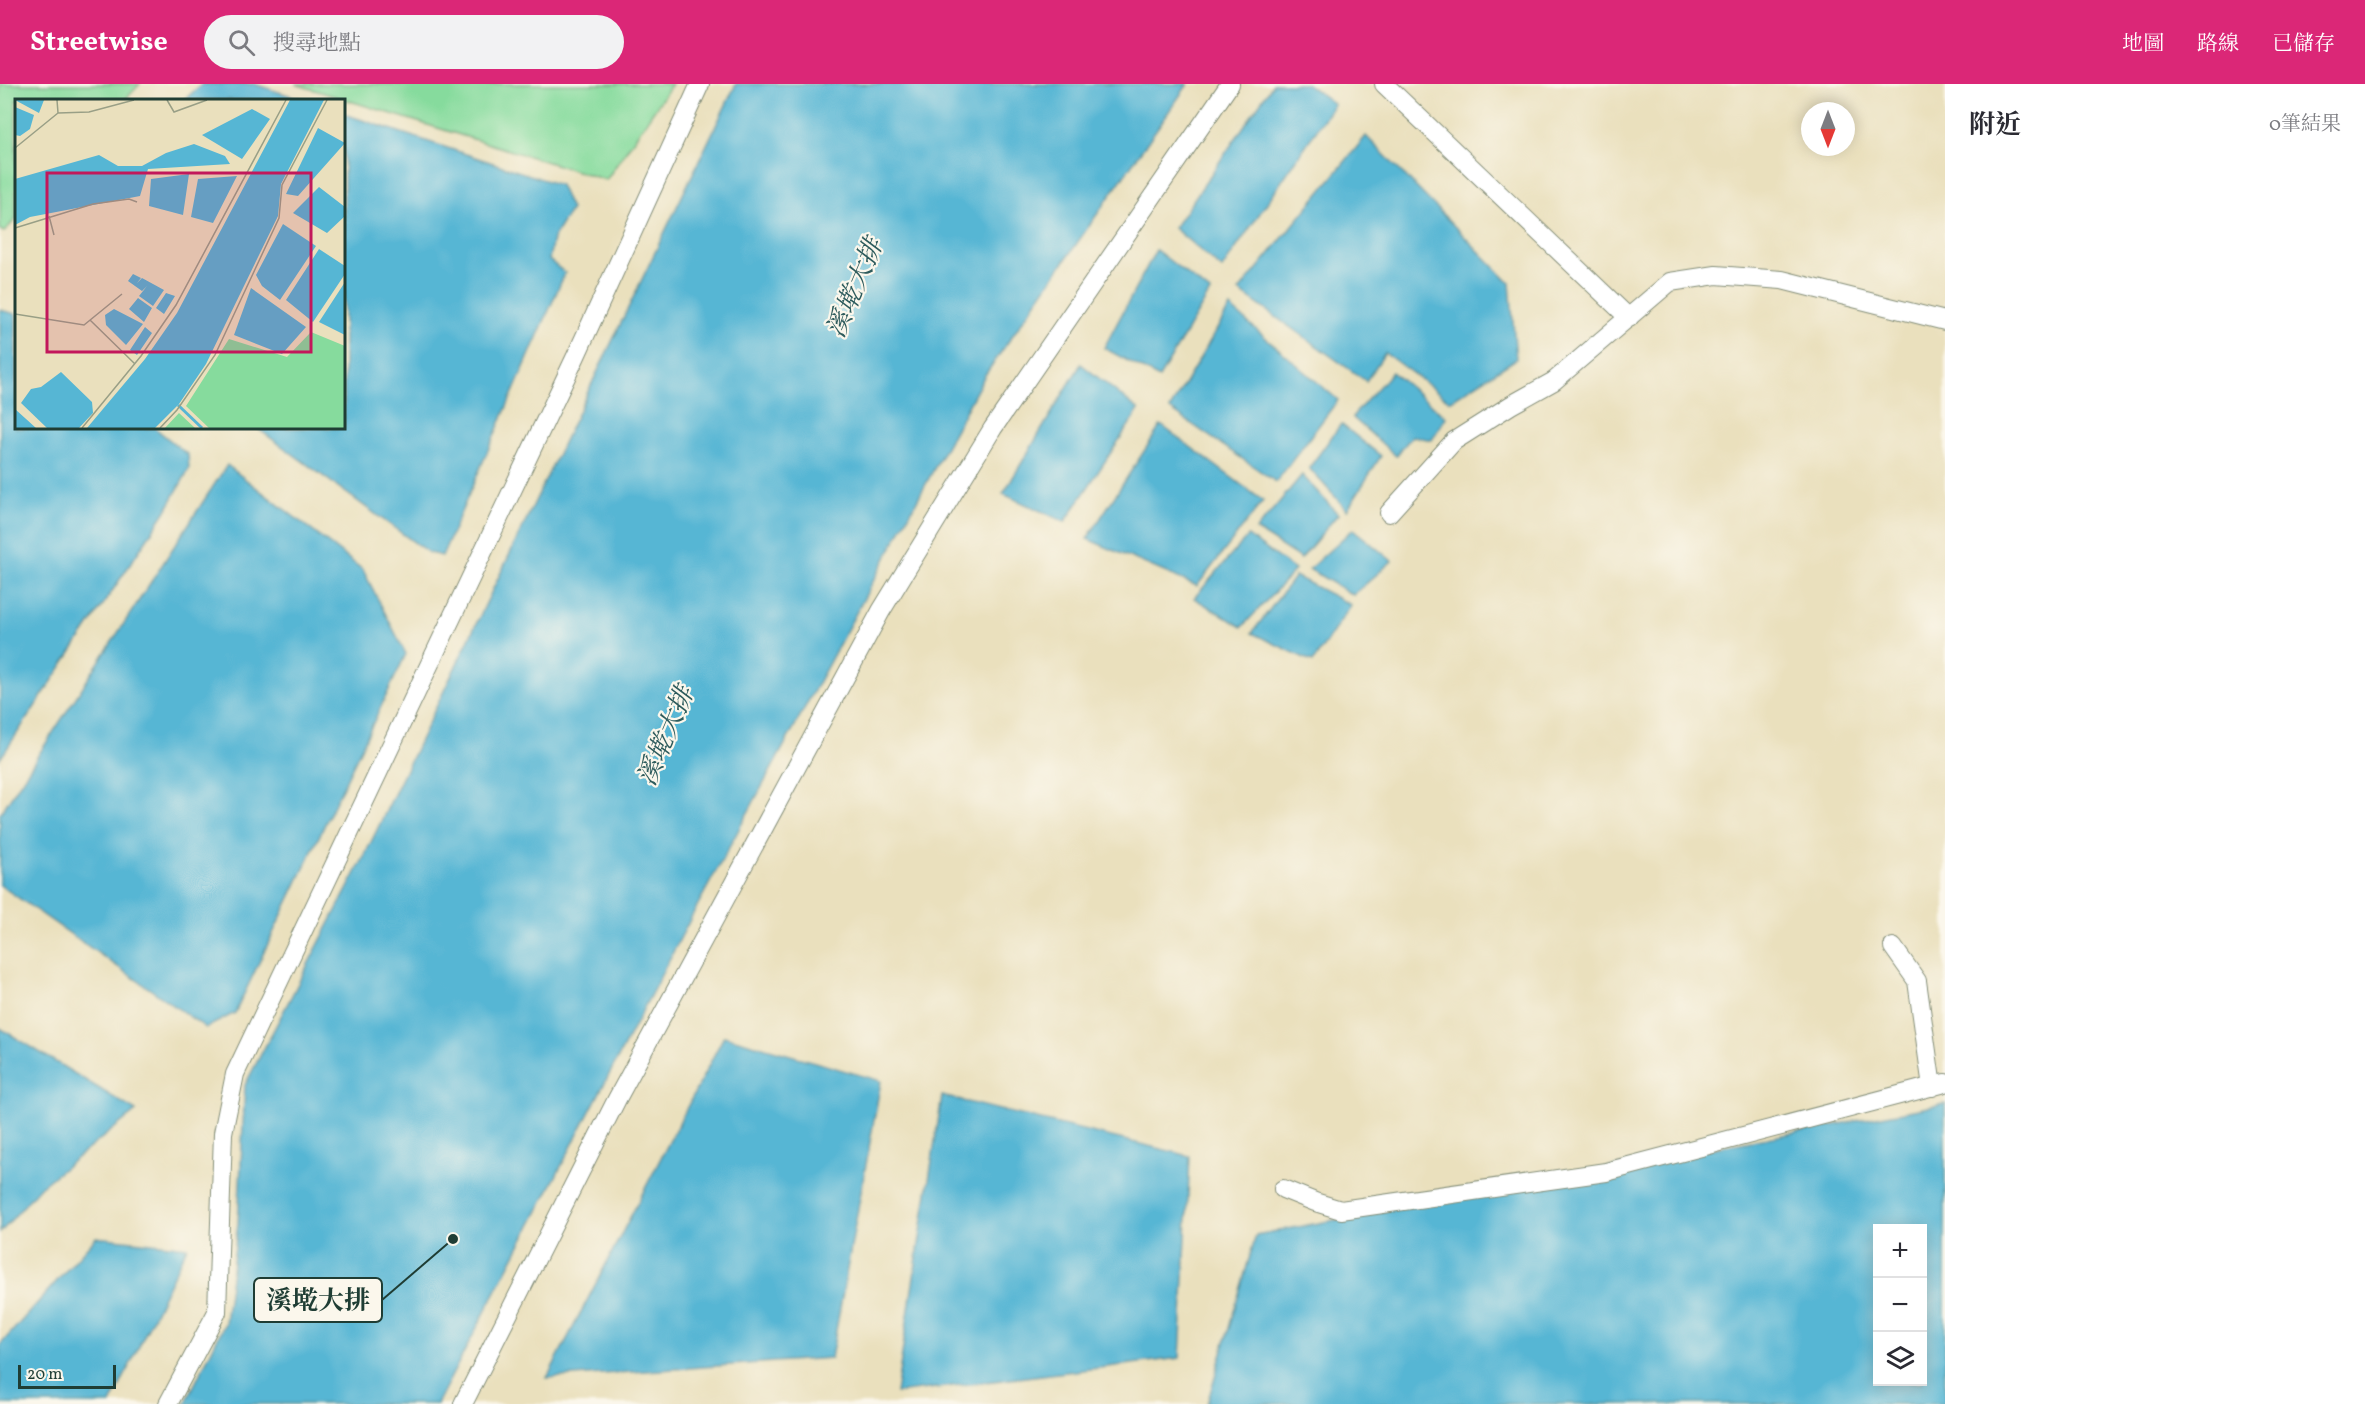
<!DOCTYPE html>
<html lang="zh-TW">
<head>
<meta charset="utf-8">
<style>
	:root { --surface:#fff; --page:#f2f2f3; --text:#2b2b33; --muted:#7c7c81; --line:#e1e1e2; --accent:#db2777 }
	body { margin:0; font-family:Vollkorn,"Noto Serif TC",serif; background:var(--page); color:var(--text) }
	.controls { position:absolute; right:18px; bottom:18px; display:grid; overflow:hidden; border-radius:0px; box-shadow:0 3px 15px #0003 }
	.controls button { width:54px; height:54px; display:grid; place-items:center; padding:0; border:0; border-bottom:2px solid var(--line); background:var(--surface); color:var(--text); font:30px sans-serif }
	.compass { position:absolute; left:1801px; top:18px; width:54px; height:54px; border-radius:50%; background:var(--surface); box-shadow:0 3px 15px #0003; rotate:180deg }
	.scale { position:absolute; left:18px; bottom:15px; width:98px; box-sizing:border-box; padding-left:6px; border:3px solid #1f3d34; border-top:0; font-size:16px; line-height:21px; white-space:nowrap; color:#1f3d34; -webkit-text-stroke:4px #fbf7ec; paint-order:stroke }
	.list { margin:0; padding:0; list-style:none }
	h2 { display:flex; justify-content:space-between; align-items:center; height:78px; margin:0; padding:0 24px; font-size:26px }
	h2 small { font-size:20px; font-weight:400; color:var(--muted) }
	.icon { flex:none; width:33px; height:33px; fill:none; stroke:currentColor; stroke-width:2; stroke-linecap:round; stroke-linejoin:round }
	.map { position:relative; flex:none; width:1945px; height:1320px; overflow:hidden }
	header { display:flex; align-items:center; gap:36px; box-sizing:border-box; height:84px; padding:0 30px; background:var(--accent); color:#fff }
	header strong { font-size:28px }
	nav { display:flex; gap:33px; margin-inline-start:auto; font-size:21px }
	.search { width:420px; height:54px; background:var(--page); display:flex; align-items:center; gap:15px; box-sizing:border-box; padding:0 21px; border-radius:33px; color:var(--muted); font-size:22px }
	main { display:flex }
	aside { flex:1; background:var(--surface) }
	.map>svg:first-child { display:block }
</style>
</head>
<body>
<header>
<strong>Streetwise</strong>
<div class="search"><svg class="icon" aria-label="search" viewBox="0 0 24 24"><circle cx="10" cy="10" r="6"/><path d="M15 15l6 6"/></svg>搜尋地點</div>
<nav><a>地圖</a><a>路線</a><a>已儲存</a></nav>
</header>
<main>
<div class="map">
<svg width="1945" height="1320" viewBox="0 0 1945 1320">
	<rect width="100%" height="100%" fill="#fbf7ec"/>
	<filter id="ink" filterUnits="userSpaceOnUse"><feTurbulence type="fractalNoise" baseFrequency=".0167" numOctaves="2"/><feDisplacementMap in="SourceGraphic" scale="12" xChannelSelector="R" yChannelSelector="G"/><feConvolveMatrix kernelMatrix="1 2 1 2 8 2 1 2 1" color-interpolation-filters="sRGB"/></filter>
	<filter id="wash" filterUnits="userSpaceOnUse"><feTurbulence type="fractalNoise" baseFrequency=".008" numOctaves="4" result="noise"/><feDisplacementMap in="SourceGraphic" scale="24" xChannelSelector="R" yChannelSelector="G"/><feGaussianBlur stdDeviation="1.35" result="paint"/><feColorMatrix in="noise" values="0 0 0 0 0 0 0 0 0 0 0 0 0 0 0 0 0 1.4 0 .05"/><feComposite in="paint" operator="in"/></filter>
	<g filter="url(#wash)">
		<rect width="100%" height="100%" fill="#eae0bd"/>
		<g fill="#86db9d" stroke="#528c68" stroke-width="1.5">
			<polygon points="0,0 140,0 125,16 16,16 16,135 4,148 0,146"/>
			<polygon points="295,0 672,0 606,96"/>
		</g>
		<g fill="#56b6d4" stroke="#3a7a84" stroke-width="1.5" fill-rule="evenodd">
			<polygon points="202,0 254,0 304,16 184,16"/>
			<polygon points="736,0 1188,0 985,291 694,828 437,1320 185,1320 225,1239 238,1139 245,1001 361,779"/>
			<polygon points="1273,0 1307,0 1334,20 1222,185 1174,144"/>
			<polygon points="344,30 560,101 571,125 553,154 549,176 565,189 442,472 429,469 257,344 344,344"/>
			<polygon points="1366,52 1510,199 1516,275 1450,317 1385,269 1366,297 1239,207"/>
			<polygon points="1156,166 1210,208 1159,294 1104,264"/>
			<polygon points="1230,223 1338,316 1276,398 1170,325"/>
			<polygon points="0,226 16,230 16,344 155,344 188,371 189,385 165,428 0,675"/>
			<polygon points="1081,280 1139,326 1065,438 1003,410"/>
			<polygon points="1392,288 1446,333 1432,356 1412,352 1396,372 1352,333"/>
			<polygon points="1341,340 1381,372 1347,426 1309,384"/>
			<polygon points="1161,341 1263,417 1197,502 1087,455"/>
			<polygon points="227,381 363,486 406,570 235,929 206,944 0,801 0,730"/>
			<polygon points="1302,391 1338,430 1301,475 1256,446"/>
			<polygon points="1353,445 1392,477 1353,511 1309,485"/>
			<polygon points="1248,452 1295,486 1242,543 1194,514"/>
			<polygon points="1295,492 1351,521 1313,578 1252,549"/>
			<polygon points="0,944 136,1027 40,1103 0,1149"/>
			<polygon points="724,952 881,997 831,1274 547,1294"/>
			<polygon points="942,1012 1190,1072 1180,1274 896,1309"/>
			<path d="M 1945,1020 L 1945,1320 L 1207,1320 L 1256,1151 ZM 1878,1144 L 1922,1144 L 1922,1298 L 1878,1298 Z"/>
			<polygon points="96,1153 187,1163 111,1320 0,1320 0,1261"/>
		</g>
	</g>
	<g filter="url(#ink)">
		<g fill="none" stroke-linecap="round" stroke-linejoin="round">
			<g stroke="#848e78" stroke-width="20">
				<g id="lane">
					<polyline points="1384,0 1629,234"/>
					<polyline points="1389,429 1454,357 1511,321 1554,297 1670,198 1716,191 1782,196 1945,237"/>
					<polyline points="1893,863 1917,897 1932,1003"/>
					<polyline points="1283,1105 1315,1118 1341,1126 1606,1088 1945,999"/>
					<polyline points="168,1320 217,1228 223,1049 235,990 576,272 700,0"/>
					<polyline points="463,1320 617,1015 881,527 993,344 1230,0"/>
				</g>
			</g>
			<use href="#lane" stroke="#fff" stroke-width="18"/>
		</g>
	</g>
	<g text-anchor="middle" stroke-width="4.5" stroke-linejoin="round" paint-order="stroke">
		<g font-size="26" font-style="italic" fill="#2d5b5c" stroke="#fbf7ec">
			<text transform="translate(854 204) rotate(-67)" y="9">溪墘大排</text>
			<text transform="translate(665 652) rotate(-67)" y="9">溪墘大排</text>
		</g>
	</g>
	<g transform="translate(15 15)">
		<rect width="330" height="330" fill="#eae0bd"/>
		<path d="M 296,233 L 330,247 L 330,329 L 194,329 L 171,307 L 214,240 L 272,258 ZM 164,314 L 180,329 L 150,329 Z" fill="#86db9d"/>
		<path d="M 0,1 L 29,1 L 24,14 ZM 275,1 L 309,1 L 266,85 L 263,117 L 191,265 L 164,305 L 140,329 L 72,329 L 130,260 L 162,214 ZM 0,8 L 19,16 L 15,30 L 5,37 L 0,36 ZM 237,10 L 255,20 L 227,60 L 187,36 ZM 303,29 L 330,44 L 283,97 L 271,95 ZM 179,45 L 210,57 L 215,65 L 133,70 L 125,97 L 15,118 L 0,126 L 0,80 L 84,56 L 103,67 L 127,67 L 151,54 ZM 174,75 L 168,116 L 134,107 L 136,80 ZM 222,77 L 198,124 L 176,118 L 183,80 ZM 304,88 L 330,108 L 330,117 L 312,134 L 278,114 ZM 268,125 L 301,147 L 265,201 L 247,187 L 241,176 ZM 304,150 L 330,167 L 330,175 L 298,223 L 271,201 ZM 118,175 L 126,179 L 122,184 L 127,179 L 149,191 L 138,207 L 124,197 L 132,187 L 127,192 L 113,182 ZM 330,183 L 330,236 L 304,223 ZM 236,189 L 291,228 L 267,255 L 219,236 ZM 151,194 L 160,197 L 149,215 L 141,209 ZM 123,199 L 137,209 L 129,223 L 114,210 ZM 99,210 L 128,225 L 111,246 L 91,226 L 90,216 ZM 130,228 L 137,234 L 122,256 L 115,251 ZM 46,273 L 77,303 L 78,314 L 64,329 L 32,329 L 6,304 L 16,290 L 26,288 ZM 0,310 L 21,329 L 0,329 Z" fill="#56b6d4"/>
		<path fill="none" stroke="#56b6d4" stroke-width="3" d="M 163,306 L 187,329"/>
		<path fill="none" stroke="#999f86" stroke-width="1.5" d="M 152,1 L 159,13 L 192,1M 43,14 L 74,13 L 119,1M 0,49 L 43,14 L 42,1M 34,117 L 39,136M 0,129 L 78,105 L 114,100 L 122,103M 0,215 L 69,226 L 107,195M 75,221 L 120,265M 67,329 L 126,257 L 161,206 L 271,1M 145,329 L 162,311 L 200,256 L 264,119 L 267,86 L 312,1"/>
		<path fill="#c2185b" fill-opacity="0.15" stroke="#c2185b" stroke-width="3" d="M 32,74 L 296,74 L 296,253 L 32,253 Z"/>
		<rect width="330" height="330" fill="none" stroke="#1f3d34" stroke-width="3"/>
	</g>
	<path fill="none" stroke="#1f3d34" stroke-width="2" d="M453 1155L382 1216"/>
	<circle fill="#1f3d34" stroke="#fbf7ec" stroke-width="2" cx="453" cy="1155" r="6"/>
	<rect fill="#fbf7ec" stroke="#1f3d34" stroke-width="2" x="254" y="1194" width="128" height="44" rx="6"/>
	<g font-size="26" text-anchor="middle" font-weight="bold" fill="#1f3d34">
		<text x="318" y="1225">溪墘大排</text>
	</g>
</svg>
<div class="controls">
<button>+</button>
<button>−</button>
<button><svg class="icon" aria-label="layers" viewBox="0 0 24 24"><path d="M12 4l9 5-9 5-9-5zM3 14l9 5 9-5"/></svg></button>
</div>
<svg class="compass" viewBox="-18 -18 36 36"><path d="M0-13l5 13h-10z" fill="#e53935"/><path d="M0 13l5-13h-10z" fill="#7c7c81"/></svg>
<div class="scale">20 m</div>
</div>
<aside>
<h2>附近<small>0筆結果</small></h2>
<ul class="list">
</ul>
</aside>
</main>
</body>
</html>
